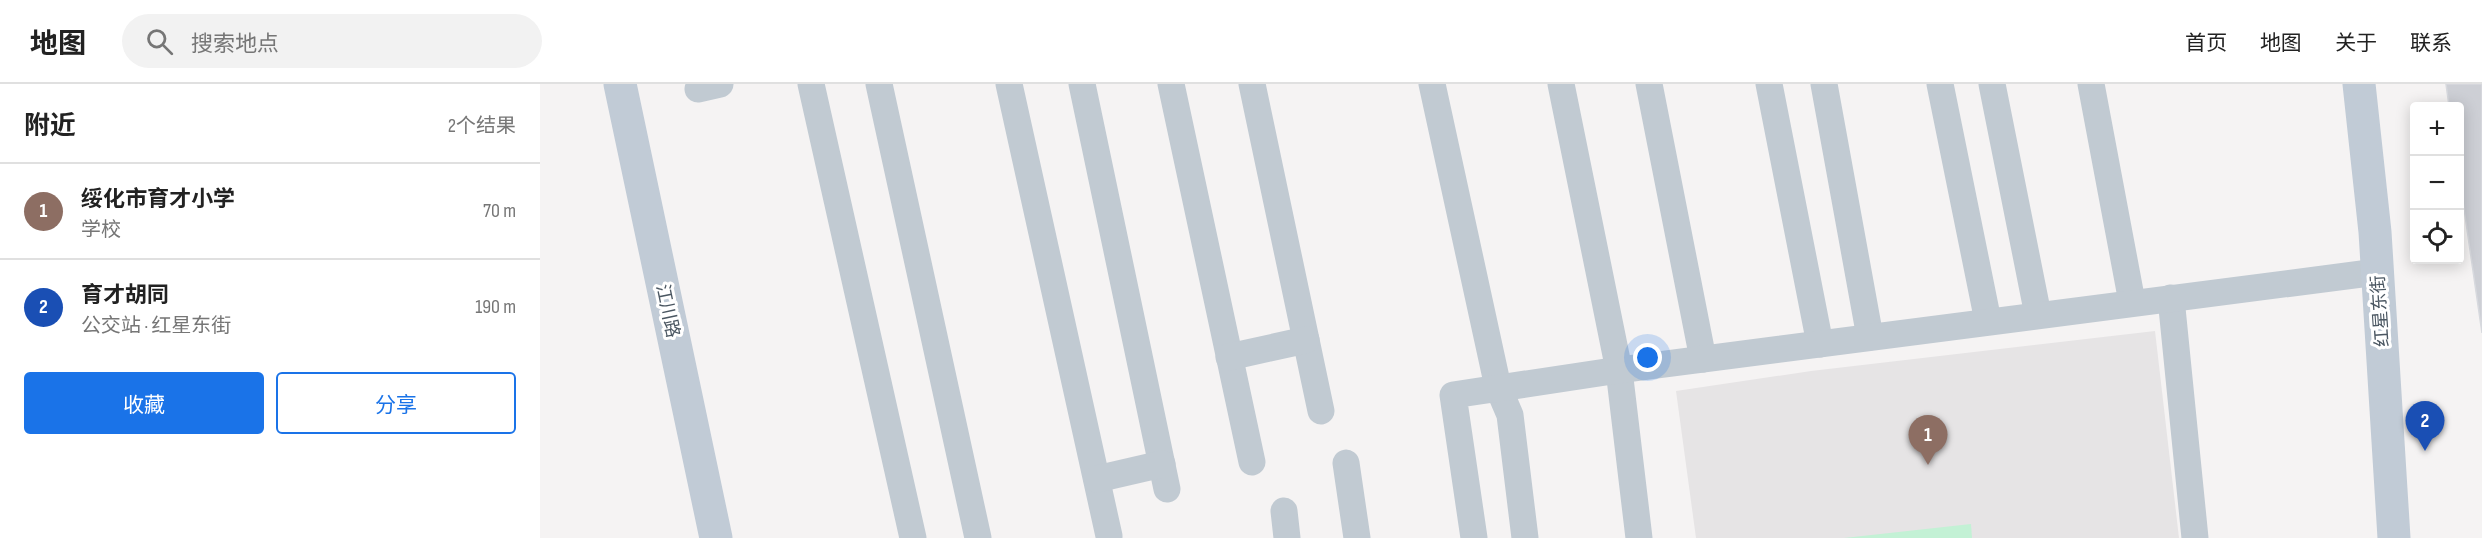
<!DOCTYPE html>
<html lang="zh">
<head>
<meta charset="utf-8">
<style>
	:root { --surface:#fff; --page:#f2f2f2; --text:#222; --muted:#767676; --line:#e0e0e0; --accent:#1a73e8 }
	body { margin:0; font-family:"Sofia Sans Condensed","Noto Sans SC",sans-serif; background:var(--page); color:var(--text) }
	.controls { position:absolute; right:18px; top:18px; display:grid; overflow:hidden; border-radius:6px; box-shadow:0 3px 15px #0003 }
	.controls button { width:54px; height:54px; display:grid; place-items:center; padding:0; border:0; border-bottom:2px solid var(--line); background:var(--surface); color:var(--text); font:30px sans-serif }
	.you { position:absolute; left:1108px; top:274px; width:21px; height:21px; margin:-15px; border:4px solid #fff; border-radius:50%; background:#1a73e8; box-shadow:0 0 0 9px #1a73e833 }
	.badge { display:grid; place-items:center; width:39px; height:39px; border-radius:50%; background:var(--accent); color:#fff; font-size:20px; font-weight:700 }
	.pin { position:absolute; translate:-50% -50px; filter:drop-shadow(0 2px 3px #0008) }
	.pin::after { content:''; position:absolute; top:32px; width:21px; height:18px; background:inherit; clip-path:polygon(0 0,100% 0,50% 100%) }
	.list { margin:0; padding:0; list-style:none }
	h2 { display:flex; justify-content:space-between; align-items:center; height:78px; margin:0; padding:0 24px; font-size:26px }
	h2 small { font-size:20px; font-weight:400; color:var(--muted) }
	.list li { display:grid; grid-template-columns:39px 1fr auto; gap:18px; align-items:center; box-sizing:border-box; height:96px; padding:0 24px; border-top:2px solid var(--line) }
	.list b { display:block; font-size:22px; white-space:nowrap }
	.list p { margin:0; font-size:20px; white-space:nowrap; color:var(--muted) }
	.list em { font-size:20px; font-style:normal; color:var(--muted) }
	.actions { display:flex; gap:12px; padding:18px 24px }
	.actions a { flex:1; padding:14px 0; border:2px solid var(--accent); border-radius:6px; text-align:center; font-size:21px; color:var(--accent) }
	.actions .main { background:var(--accent); color:#fff }
	.icon { flex:none; width:33px; height:33px; fill:none; stroke:currentColor; stroke-width:2; stroke-linecap:round; stroke-linejoin:round }
	.map { position:relative; flex:none; width:1942px; height:454px; overflow:hidden }
	header { display:flex; align-items:center; gap:36px; box-sizing:border-box; height:84px; padding:0 30px; background:var(--surface); border-bottom:2px solid var(--line) }
	header strong { font-size:28px }
	nav { display:flex; gap:33px; margin-inline-start:auto; font-size:21px }
	.search { width:420px; height:54px; background:var(--page); display:flex; align-items:center; gap:15px; box-sizing:border-box; padding:0 21px; border-radius:33px; color:var(--muted); font-size:22px }
	main { display:flex }
	aside { flex:1; background:var(--surface) }
	.map>svg:first-child { display:block }
</style>
</head>
<body>
<header>
<strong>地图</strong>
<div class="search"><svg class="icon" aria-label="search" viewBox="0 0 24 24"><circle cx="10" cy="10" r="6"/><path d="M15 15l6 6"/></svg>搜索地点</div>
<nav><a>首页</a><a>地图</a><a>关于</a><a>联系</a></nav>
</header>
<main>
<aside>
<h2>附近<small>2个结果</small></h2>
<ul class="list">
<li><span class="badge" style="background:#8d6e63">1</span><div><b>绥化市育才小学</b><p>学校</p></div><em>70 m</em></li>
<li><span class="badge" style="background:#1a4fb4">2</span><div><b>育才胡同</b><p>公交站 · 红星东街</p></div><em>190 m</em></li>
</ul>
<div class="actions"><a class="main">收藏</a><a>分享</a></div>
</aside>
<div class="map">
<svg width="1942" height="454" viewBox="0 0 1942 454">
	<rect width="100%" height="100%" fill="#f5f3f3"/>
	<polygon fill="#e6e4e5" points="1615,247 1639,454 1156,454 1136,307 1271,287"/>
	<polygon fill="#c3f1d5" points="1431,440 1432,454 1304,454"/>
	<polygon fill="#cdcfd5" stroke="#d7d9de" stroke-width="1.5" points="1906,0 1942,0 1942,249 1920,97 1920,22 1909,22"/>
	<g fill="none" stroke-linecap="round" stroke-linejoin="round">
		<g stroke="#c1cad2" stroke-width="27">
			<polyline points="271,0 373,454"/>
			<polyline points="339,0 438,454"/>
			<polyline points="469,0 569,452"/>
			<polyline points="542,0 627,405"/>
			<polyline points="631,0 712,378"/>
			<polyline points="712,0 781,327"/>
			<polyline points="892,0 958,303 970,331 985,454"/>
			<polyline points="1021,0 1079,286 1099,454"/>
			<polyline points="1109,0 1163,275"/>
			<polyline points="1229,0 1280,260"/>
			<polyline points="1284,0 1330,253"/>
			<polyline points="1400,0 1448,237"/>
			<polyline points="1452,0 1498,231"/>
			<polyline points="1551,0 1592,218"/>
			<polyline points="158,5 180,0"/>
			<polyline points="1631,214 1655,454"/>
			<polyline points="689,273 766,256"/>
			<polyline points="806,379 817,454"/>
			<polyline points="557,395 622,380"/>
			<polyline points="744,427 747,454"/>
			<polyline points="934,454 913,311 1079,286 1837,188"/>
		</g>
		<g stroke="#c1cbd6" stroke-width="33">
			<polyline points="80,0 176,454"/>
			<polyline points="1819,0 1835,148 1854,454"/>
		</g>
	</g>
	<g text-anchor="middle" stroke-width="6" stroke-linejoin="round" paint-order="stroke">
		<g font-size="18" fill="#4a5661" stroke="#fff">
			<text transform="translate(128 227) rotate(78)" y="6">江川路</text>
			<text transform="translate(1840 227) rotate(-94)" y="6">红星东街</text>
		</g>
	</g>
</svg>
<div class="controls">
<button>+</button>
<button>−</button>
<button><svg class="icon" aria-label="locate" viewBox="0 0 24 24"><circle cx="12" cy="12" r="6"/><path d="M12 2v4M12 18v4M2 12h4M18 12h4"/></svg></button>
</div>
<div class="you"></div>
<div class="pin badge" style="left:1388px;top:381px;background:#8d6e63">1</div>
<div class="pin badge" style="left:1885px;top:367px;background:#1a4fb4">2</div>
</div>
</main>
</body>
</html>
